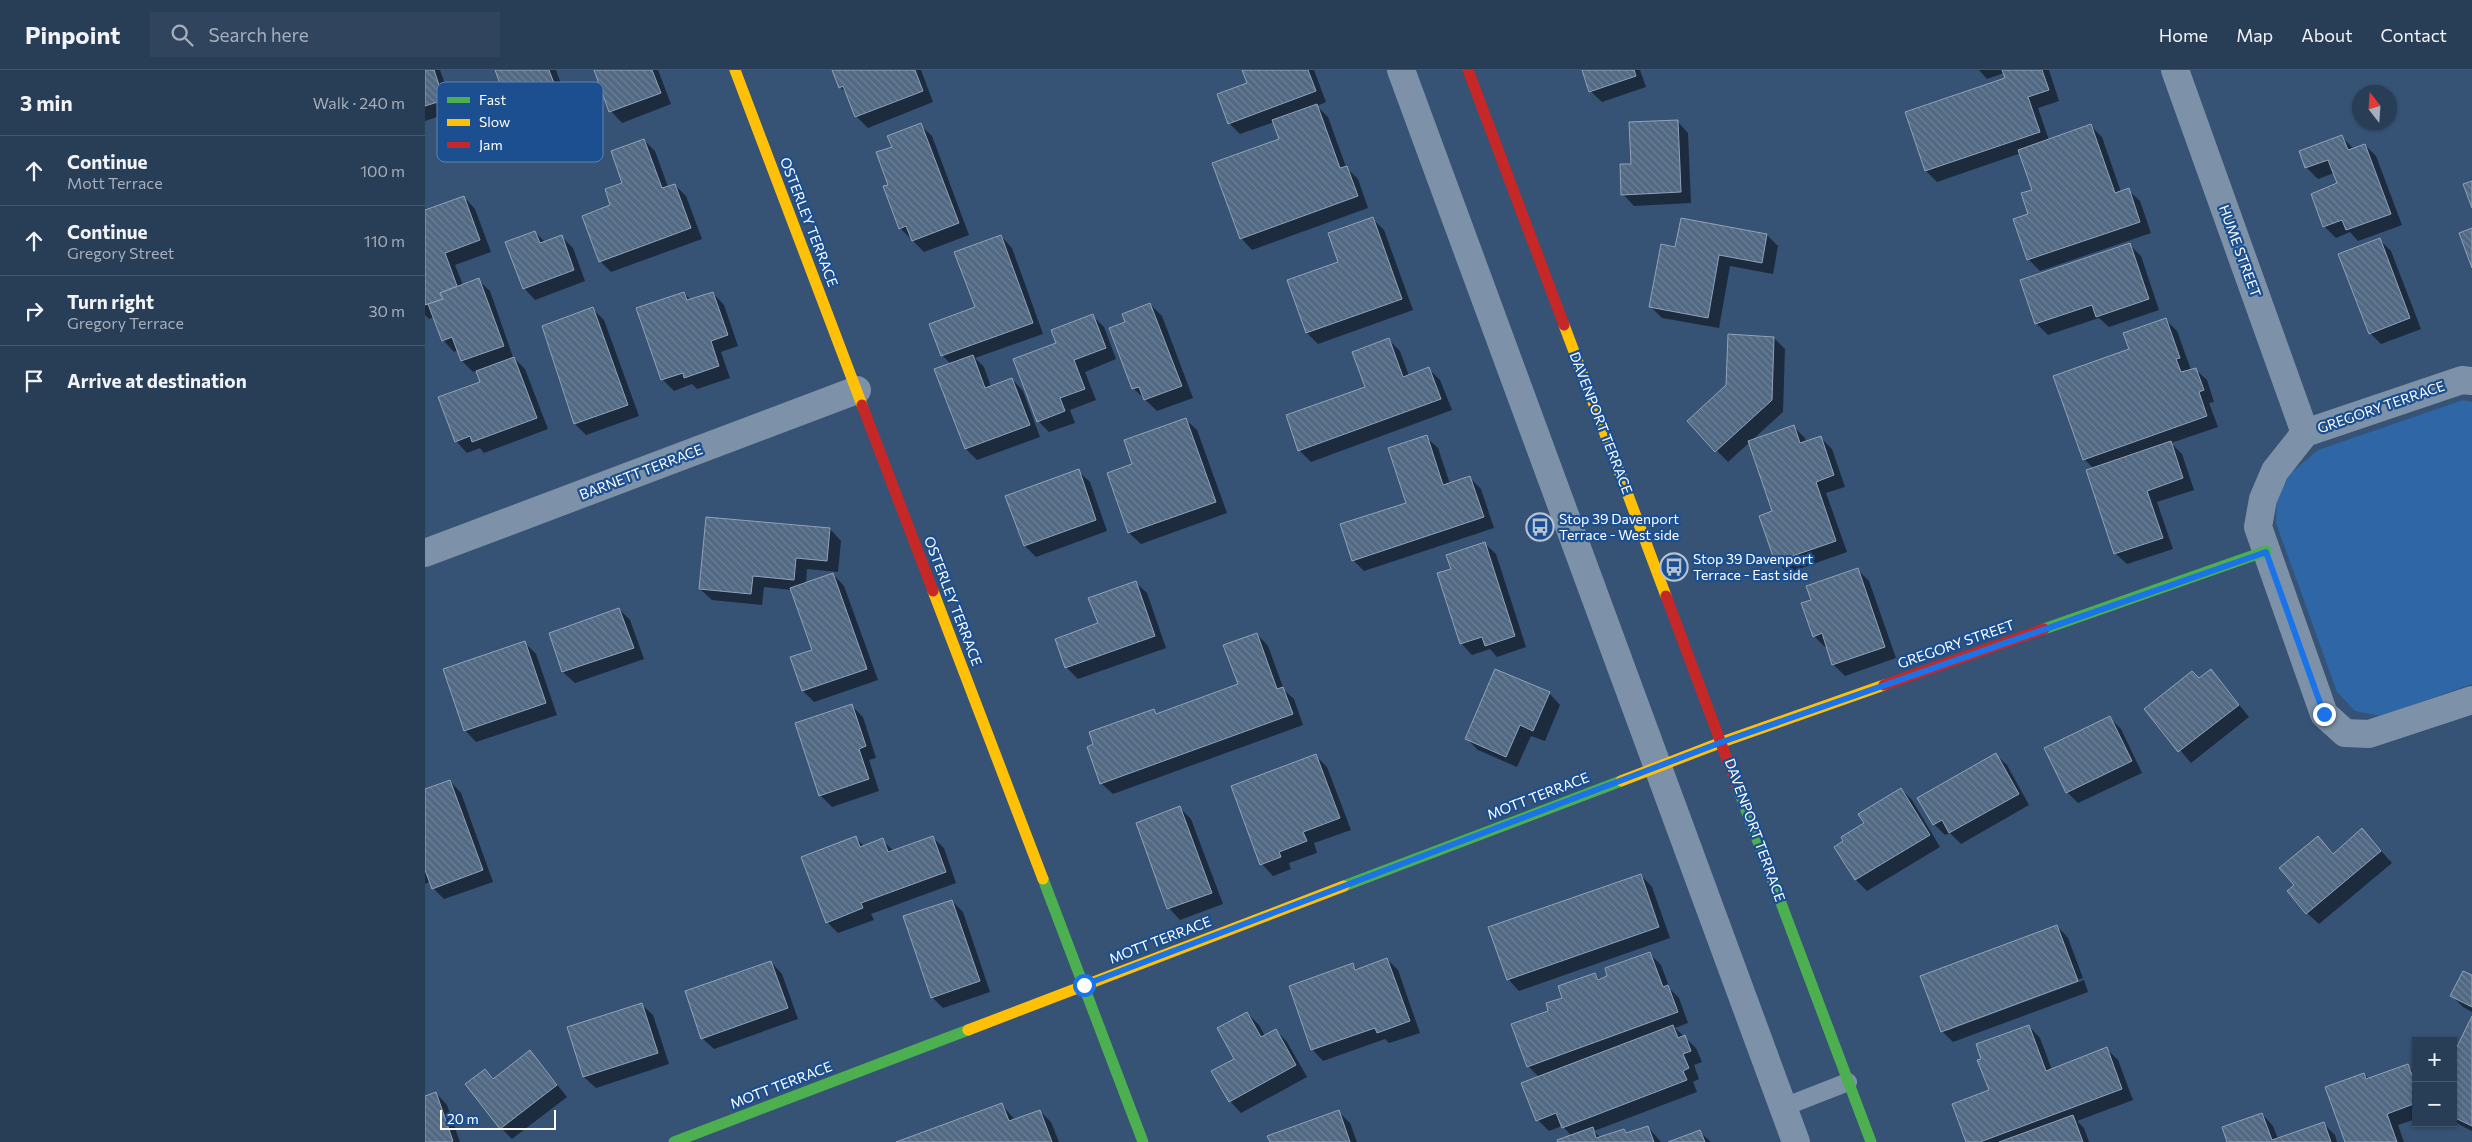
<!DOCTYPE html>
<html lang="en">
<head>
<meta charset="utf-8">
<style>
	:root { --surface:#283e57; --page:#30455d; --text:#f1f3f6; --muted:#a5aeba; --line:#44576d }
	body { margin:0; font-family:Commissioner,sans-serif; background:var(--page); color:var(--text) }
	.controls { position:absolute; right:15px; bottom:15px; display:grid; overflow:hidden; border-radius:0px; box-shadow:0 1px 4px #0004 }
	.controls button { width:45px; height:45px; display:grid; place-items:center; padding:0; border:0; border-bottom:1px solid var(--line); background:var(--surface); color:var(--text); font:25px sans-serif }
	.compass { position:absolute; left:1927px; top:15px; width:45px; height:45px; border-radius:50%; background:var(--surface); box-shadow:0 1px 4px #0004; rotate:343deg }
	.scale { position:absolute; left:15px; bottom:12px; width:116px; box-sizing:border-box; padding-left:5px; border:2px solid #fff; border-top:0; font-size:14px; line-height:18px; white-space:nowrap; color:#fff; -webkit-text-stroke:4px #1b4f8f; paint-order:stroke }
	.stop { position:absolute; width:15px; height:15px; margin:-11px; border:4px solid #1a73e8; border-radius:50%; background:#fff }
	.stop.end { background:#1a73e8; border-color:#fff; box-shadow:0 1px 5px #0008 }
	.list { margin:0; padding:0; list-style:none }
	h2 { display:flex; justify-content:space-between; align-items:center; height:65px; margin:0; padding:0 20px; font-size:21px }
	h2 small { font-size:16px; font-weight:400; color:var(--muted) }
	.list li { display:grid; grid-template-columns:32px 1fr auto; gap:15px; align-items:center; box-sizing:border-box; height:70px; padding:0 20px; border-top:1px solid var(--line) }
	.list b { display:block; font-size:19px; white-space:nowrap }
	.list p { margin:0; font-size:16px; white-space:nowrap; color:var(--muted) }
	.list em { font-size:16px; font-style:normal; color:var(--muted) }
	.icon { flex:none; width:28px; height:28px; fill:none; stroke:currentColor; stroke-width:2; stroke-linecap:round; stroke-linejoin:round }
	.map { position:relative; flex:none; width:2047px; height:1072px; overflow:hidden }
	header { display:flex; align-items:center; gap:30px; box-sizing:border-box; height:70px; padding:0 25px; background:var(--surface); border-bottom:1px solid var(--line) }
	header strong { font-size:24px }
	nav { display:flex; gap:28px; margin-inline-start:auto; font-size:18px }
	.search { width:350px; height:45px; background:var(--page); display:flex; align-items:center; gap:12px; box-sizing:border-box; padding:0 18px; border-radius:0px; color:var(--muted); font-size:19px }
	main { display:flex }
	aside { flex:1; background:var(--surface) }
	.map>svg:first-child { display:block }
</style>
</head>
<body>
<header>
<strong>Pinpoint</strong>
<div class="search"><svg class="icon" aria-label="search" viewBox="0 0 24 24"><circle cx="10" cy="10" r="6"/><path d="M15 15l6 6"/></svg>Search here</div>
<nav><a>Home</a><a>Map</a><a>About</a><a>Contact</a></nav>
</header>
<main>
<aside>
<h2>3 min<small>Walk · 240 m</small></h2>
<ul class="list">
<li><svg class="icon" aria-label="ahead" viewBox="0 0 24 24"><path d="M12 20V5M6 11l6-6 6 6"/></svg><div><b>Continue</b><p>Mott Terrace</p></div><em>100 m</em></li>
<li><svg class="icon" aria-label="ahead" viewBox="0 0 24 24"><path d="M12 20V5M6 11l6-6 6 6"/></svg><div><b>Continue</b><p>Gregory Street</p></div><em>110 m</em></li>
<li><svg class="icon" aria-label="right" viewBox="0 0 24 24"><path d="M7 20v-9h11M14 6l5 5-5 5"/></svg><div><b>Turn right</b><p>Gregory Terrace</p></div><em>30 m</em></li>
<li><svg class="icon" aria-label="arrive" viewBox="0 0 24 24"><path d="M6 21V4h12l-3 4 3 4H6"/></svg><div><b>Arrive at destination</b></div></li>
</ul>
</aside>
<div class="map">
<svg width="2047" height="1072" viewBox="0 0 2047 1072">
	<defs>
		<pattern id="building-back-hatch" width="6" height="6" patternUnits="userSpaceOnUse" patternTransform="scale(1.25)"><rect width="6" height="6" fill="#526984"/><path d="M-1 5l2 2M0 0l6 6M5-1l2 2" fill="none" stroke="#6c8096"/></pattern>
	</defs>
	<rect width="100%" height="100%" fill="#365274"/>
	<polygon fill="#2f66a5" points="2038,330 2047,332 2047,614 1956,646 1930,641 1912,622 1851,453 1852,427 1866,403 1893,380"/>
	<g fill="#0007">
		<polygon points="0,0 15,0 30,41 0,51"/>
		<polygon points="71,0 131,0 151,57 106,74 94,62"/>
		<polygon points="170,0 233,0 246,34 197,53 186,41"/>
		<polygon points="408,0 496,0 508,32 443,58 431,46 423,25 415,17"/>
		<polygon points="819,0 889,0 901,32 892,36 903,47 921,97 933,109 943,138 827,180 816,168 855,69 849,52 815,64 804,53 824,14"/>
		<polygon points="1158,0 1215,0 1221,17 1177,32 1165,21"/>
		<polygon points="1554,0 1624,0 1634,31 1613,38 1624,70 1666,56 1677,67 1696,122 1703,120 1715,131 1726,163 1615,201 1604,190 1590,150 1605,145 1609,121 1596,83 1512,112 1501,101 1581,9 1579,3 1562,9"/>
		<polygon points="1252,51 1263,63 1266,133 1209,136 1198,124 1207,95"/>
		<polygon points="495,55 507,66 544,165 499,182 475,158 465,116 468,78"/>
		<polygon points="1917,67 1929,79 1940,75 1951,86 1977,155 1933,171 1925,162 1911,168 1899,156 1914,114 1909,103 1893,109 1881,97"/>
		<polygon points="219,70 230,81 243,117 250,115 261,126 277,169 186,202 175,191 199,113"/>
		<polygon points="39,127 50,139 66,182 30,195 38,215 53,210 65,221 88,287 100,299 123,359 59,383 55,378 42,383 31,371 56,313 52,301 48,302 37,291 33,280 29,282 18,270 9,247 4,249 0,245 0,141"/>
		<polygon points="947,148 959,160 988,240 893,274 882,263 864,210 915,193"/>
		<polygon points="110,162 120,172 136,166 148,178 160,211 110,230 99,218"/>
		<polygon points="1342,165 1353,176 1348,204 1305,196 1294,258 1237,248 1226,237 1251,178"/>
		<polygon points="576,166 587,178 618,264 550,288 559,297 566,317 587,309 598,321 615,367 552,390 541,379 526,294 517,285 551,238"/>
		<polygon points="1955,170 1966,181 1996,259 1956,274 1945,263"/>
		<polygon points="1705,175 1716,186 1734,240 1684,257 1674,248 1623,265 1611,253"/>
		<polygon points="259,223 266,230 288,223 299,235 313,276 296,282 305,308 272,319 267,314 249,321 237,309"/>
		<polygon points="725,234 737,246 768,328 732,341 708,318 702,253"/>
		<polygon points="168,239 179,250 214,346 161,365 150,354 134,309 137,308"/>
		<polygon points="668,246 679,257 691,289 660,302 671,330 645,340 650,353 624,362 613,351 633,273"/>
		<polygon points="1741,250 1752,261 1766,300 1770,299 1782,310 1789,332 1784,333 1793,357 1746,373 1757,384 1769,420 1732,432 1748,479 1702,494 1690,483 1669,399 1659,389 1706,280"/>
		<polygon points="1349,268 1360,279 1358,342 1326,371 1368,356 1380,368 1381,372 1396,368 1407,379 1420,417 1401,423 1422,482 1363,503 1351,491 1349,442 1325,372 1303,392 1264,352"/>
		<polygon points="963,269 975,281 984,306 1004,299 1015,310 1027,340 886,392 874,380 941,318"/>
		<polygon points="760,349 772,360 802,443 716,474 704,463 683,404 709,394"/>
		<polygon points="1001,367 1013,378 1025,414 1045,408 1056,419 1069,458 939,501 928,490 982,434"/>
		<polygon points="653,401 665,412 682,461 611,487 600,476"/>
		<polygon points="405,459 416,471 413,502 382,499 381,514 408,504 419,516 453,610 389,632 378,621 366,588 388,581 366,520 339,517 337,535 287,530 275,519"/>
		<polygon points="1059,473 1071,484 1101,577 1072,587 1065,579 1047,585 1036,573 1027,500"/>
		<polygon points="1432,499 1444,511 1471,588 1420,606 1408,594 1402,576 1400,577 1389,566 1388,531"/>
		<polygon points="710,512 722,523 741,578 653,609 642,598 631,569 674,553"/>
		<polygon points="194,539 205,550 219,589 150,613 138,602 125,563"/>
		<polygon points="832,564 843,576 859,620 869,629 878,655 688,724 676,713 728,640 733,645 814,615"/>
		<polygon points="100,573 111,584 132,645 51,672 40,660"/>
		<polygon points="1786,600 1824,647 1766,693 1721,639 1774,609"/>
		<polygon points="1124,623 1135,635 1120,671 1106,666 1092,697 1053,680 1042,669"/>
		<polygon points="426,635 438,647 451,688 444,690 454,721 407,737 395,725"/>
		<polygon points="1685,648 1696,659 1717,703 1653,733 1642,722"/>
		<polygon points="1570,684 1582,695 1604,735 1536,774 1525,763 1520,765 1509,754"/>
		<polygon points="891,686 902,697 926,760 889,773 892,783 864,793 866,799 848,806 837,794"/>
		<polygon points="25,711 36,723 68,812 19,829 8,818 6,811 0,814 0,721"/>
		<polygon points="1476,719 1487,730 1515,777 1442,821 1431,810 1411,777 1441,753"/>
		<polygon points="755,738 766,749 798,834 755,850 744,838"/>
		<polygon points="1937,760 1967,793 1894,854 1882,843 1870,815 1893,767 1909,784"/>
		<polygon points="507,767 519,778 531,813 446,844 449,850 413,863 402,852 431,768 439,776 457,770 469,781"/>
		<polygon points="1216,805 1227,817 1245,868 1094,921 1083,909"/>
		<polygon points="527,831 538,842 565,922 518,938 507,927"/>
		<polygon points="1632,856 1643,868 1658,908 1521,958 1521,961 1659,910 1663,922 1528,972 1517,961"/>
		<polygon points="1224,883 1236,895 1245,919 1254,928 1263,953 1250,958 1271,978 1277,992 1269,995 1274,1009 1268,1012 1272,1022 1169,1061 1176,1068 1198,1060 1202,1064 1223,1057 1236,1072 1134,1072 1147,1066 1137,1056 1124,1061 1113,1050 1114,1007 1103,996 1125,942 1170,904 1176,910"/>
		<polygon points="962,889 973,900 995,963 964,973 960,969 898,991 887,979 928,895 933,900"/>
		<polygon points="346,892 357,904 373,949 289,979 277,968"/>
		<polygon points="2047,907 2047,942 2038,937 2027,926"/>
		<polygon points="216,934 228,945 244,994 171,1018 159,1007 143,958"/>
		<polygon points="822,943 834,955 840,966 851,960 862,972 882,1007 816,1043 805,1031 811,989"/>
		<polygon points="2047,949 2047,1061 2035,1055 2028,1049 2028,988"/>
		<polygon points="1604,956 1615,968 1627,1000 1682,979 1693,990 1708,1030 1652,1051 1659,1058 1664,1072 1542,1072 1565,1021"/>
		<polygon points="105,981 142,1027 87,1069 76,1058 60,1000 69,1009"/>
		<polygon points="1983,996 1991,1004 1991,1049 1973,1055 1979,1072 1921,1072 1939,1004 1944,1009"/>
		<polygon points="11,1023 22,1035 35,1072 0,1072 0,1027"/>
		<polygon points="577,1035 590,1050 615,1041 626,1052 634,1072 475,1072"/>
		<polygon points="914,1042 925,1053 932,1072 846,1072"/>
		<polygon points="1837,1044 1848,1056 1853,1069 1898,1053 1910,1065 1912,1072 1803,1072"/>
		<polygon points="1275,1062 1286,1072 1247,1072"/>
	</g>
	<g fill="url(#building-back-hatch)" stroke="#92a2b6">
		<polygon points="0,0 9,0 19,30 0,36"/>
		<polygon points="70,0 124,0 141,45 93,63"/>
		<polygon points="169,0 227,0 236,23 184,42"/>
		<polygon points="407,0 490,0 498,21 430,47 418,16 414,18"/>
		<polygon points="817,0 883,0 891,21 803,54 792,24 822,13"/>
		<polygon points="1157,0 1209,0 1211,6 1164,22"/>
		<polygon points="1577,0 1617,0 1624,20 1603,27 1615,62 1500,101 1480,42 1580,8"/>
		<polygon points="892,34 915,98 922,96 933,126 815,169 787,93 854,69 847,50"/>
		<polygon points="1253,50 1256,122 1196,125 1195,94 1206,94 1204,52"/>
		<polygon points="496,53 534,153 487,171 481,156 474,159 458,116 463,115 451,82 467,77 462,66"/>
		<polygon points="1666,54 1690,123 1704,118 1715,152 1602,190 1588,149 1603,144 1596,123 1607,120 1593,80"/>
		<polygon points="1917,65 1923,80 1940,74 1966,144 1921,160 1917,150 1898,157 1886,124 1912,113 1903,90 1880,98 1874,81"/>
		<polygon points="219,69 237,118 250,114 266,158 174,192 157,146 185,135 180,119 197,113 186,81"/>
		<polygon points="2047,111 2047,138 2038,114"/>
		<polygon points="39,126 55,170 20,183 32,216 15,223 18,229 0,235 0,140"/>
		<polygon points="948,147 977,229 881,263 862,210 913,192 903,163"/>
		<polygon points="1256,148 1342,164 1337,193 1294,185 1283,248 1224,237 1236,174 1250,177"/>
		<polygon points="2047,158 2047,198 2034,163"/>
		<polygon points="110,161 115,173 137,165 149,200 98,219 80,172"/>
		<polygon points="576,165 608,253 516,286 504,254 550,237 529,182"/>
		<polygon points="1955,168 1985,248 1944,264 1913,184"/>
		<polygon points="1705,173 1724,229 1671,247 1667,235 1610,254 1595,210"/>
		<polygon points="54,208 79,276 36,291 27,267 17,271 3,234 18,229 15,223"/>
		<polygon points="259,222 262,230 288,222 303,265 286,271 294,296 259,308 258,303 236,310 211,238"/>
		<polygon points="725,233 757,316 719,330 714,317 707,319 684,258 700,252 697,244"/>
		<polygon points="168,237 203,335 149,354 117,256"/>
		<polygon points="668,244 681,278 649,290 660,319 635,328 640,341 612,352 588,289 631,273 626,260"/>
		<polygon points="1741,248 1755,288 1751,289 1756,302 1771,298 1779,320 1774,322 1782,346 1658,390 1628,306 1704,279 1698,263"/>
		<polygon points="1303,264 1349,267 1347,330 1290,382 1262,351 1301,315"/>
		<polygon points="964,268 978,307 1004,297 1016,329 873,381 861,345 940,317 927,282"/>
		<polygon points="548,285 560,318 587,308 605,355 540,379 509,299"/>
		<polygon points="89,287 112,348 47,372 45,366 30,372 13,327 55,312 51,301"/>
		<polygon points="761,348 791,432 703,463 682,403 707,394 699,370"/>
		<polygon points="1369,355 1375,373 1396,366 1409,405 1391,412 1411,471 1350,492 1334,446 1347,441 1323,371"/>
		<polygon points="1002,365 1018,415 1045,406 1059,447 927,491 915,454 981,433 963,378"/>
		<polygon points="1746,371 1758,408 1722,421 1738,468 1689,484 1661,400"/>
		<polygon points="654,399 671,450 599,476 580,426"/>
		<polygon points="281,447 405,458 402,491 371,488 369,510 328,506 326,524 274,519"/>
		<polygon points="1060,472 1090,566 1060,576 1057,567 1035,574 1012,503 1026,499 1021,485"/>
		<polygon points="1433,498 1460,577 1407,595 1397,563 1388,567 1376,533 1386,530 1381,516"/>
		<polygon points="408,503 442,599 377,621 365,587 387,580 365,518"/>
		<polygon points="711,511 730,566 640,598 630,569 673,553 663,528"/>
		<polygon points="194,538 209,578 137,602 124,563"/>
		<polygon points="832,563 852,619 858,617 868,644 675,714 662,677 668,674 664,662 729,639 731,644 813,614 798,575"/>
		<polygon points="100,571 121,633 39,661 18,599"/>
		<polygon points="1070,599 1125,622 1108,661 1095,655 1081,687 1040,669"/>
		<polygon points="1786,599 1814,635 1753,682 1719,639 1767,601 1774,608"/>
		<polygon points="427,634 441,676 434,679 444,709 394,726 370,653"/>
		<polygon points="1685,646 1707,691 1641,723 1619,678"/>
		<polygon points="1571,683 1594,724 1524,763 1517,750 1508,755 1492,728"/>
		<polygon points="891,684 915,748 878,762 882,771 854,782 856,787 835,795 806,716"/>
		<polygon points="25,710 58,800 7,819 0,800 0,719"/>
		<polygon points="1476,718 1505,765 1430,810 1409,777 1418,771 1416,767 1439,753 1433,744"/>
		<polygon points="755,736 787,823 742,839 711,753"/>
		<polygon points="1937,758 1956,781 1881,844 1862,821 1869,815 1854,798 1893,766 1908,784"/>
		<polygon points="431,766 435,777 458,768 463,782 508,766 521,802 436,833 438,838 401,853 376,787"/>
		<polygon points="1216,804 1234,857 1082,910 1063,857"/>
		<polygon points="527,830 555,911 506,928 478,846"/>
		<polygon points="1632,855 1653,911 1516,962 1495,906"/>
		<polygon points="1225,882 1238,917 1243,915 1253,942 1102,997 1086,954 1123,941 1121,933 1137,928 1133,916 1170,903 1173,910 1182,906 1180,898"/>
		<polygon points="962,888 985,951 952,963 950,958 886,980 864,916 928,893 930,900"/>
		<polygon points="346,891 363,938 276,969 260,921"/>
		<polygon points="2038,901 2047,905 2047,937 2025,926"/>
		<polygon points="217,933 233,983 158,1007 142,957"/>
		<polygon points="822,942 836,967 851,959 871,995 804,1032 786,1001 809,989 792,958"/>
		<polygon points="2047,946 2047,1056 2028,1047 2028,1031 2031,1026 2028,1025 2028,985"/>
		<polygon points="1248,955 1253,968 1260,965 1266,981 1258,984 1264,998 1258,1001 1262,1010 1137,1058 1131,1043 1111,1051 1096,1013"/>
		<polygon points="1604,955 1621,1001 1682,977 1697,1019 1555,1072 1541,1072 1527,1034 1564,1020 1552,990 1556,989 1551,974"/>
		<polygon points="105,980 132,1015 75,1059 40,1014 60,999 68,1009"/>
		<polygon points="1983,994 1991,1016 1991,1033 1962,1044 1972,1072 1920,1072 1900,1017 1939,1003 1941,1009"/>
		<polygon points="11,1022 28,1071 25,1072 0,1072 0,1026"/>
		<polygon points="577,1033 584,1051 615,1040 627,1072 471,1072"/>
		<polygon points="914,1040 925,1072 845,1072 842,1066"/>
		<polygon points="1837,1043 1847,1070 1899,1052 1906,1072 1802,1072 1797,1057"/>
		<polygon points="1648,1045 1658,1072 1574,1072"/>
		<polygon points="1223,1056 1229,1072 1133,1072 1132,1070 1168,1057 1171,1068 1199,1059 1201,1063"/>
		<polygon points="1275,1060 1280,1072 1243,1072"/>
	</g>
	<g fill="none" stroke-linecap="round" stroke-linejoin="round">
		<polyline stroke="#7d92a8" stroke-width="18" points="1359,1037 1423,1012"/>
		<g stroke="#7d92a8" stroke-width="28">
			<polyline points="976,0 1371,1072"/>
			<polyline points="1750,0 1880,363"/>
			<polyline points="2047,311 2037,310 1880,363 1850,401 1838,429 1833,457 1899,644 1920,663 1944,664 2047,630"/>
			<polyline points="0,483 432,320"/>
		</g>
		<g stroke="#4caf50" stroke-width="11">
			<polyline points="1619,559 1841,481"/>
			<polyline points="1312,716 1446,1072"/>
			<polyline points="618,809 718,1072"/>
			<polyline points="919,816 1196,711"/>
			<polyline points="249,1072 543,960"/>
		</g>
		<g stroke="#ffc107" stroke-width="11">
			<polyline points="310,0 437,335"/>
			<polyline points="1139,255 1241,526"/>
			<polyline points="508,521 618,809"/>
			<polyline points="1196,711 1297,672 1459,615"/>
			<polyline points="543,960 919,816"/>
		</g>
		<g stroke="#c62828" stroke-width="11">
			<polyline points="1043,0 1139,255"/>
			<polyline points="437,335 508,521"/>
			<polyline points="1241,526 1312,716"/>
			<polyline points="1459,615 1619,559"/>
		</g>
	</g>
	<g fill="none" stroke-linecap="round" stroke-linejoin="round">
		<polyline stroke="#1a73e8" stroke-width="6" points="659,915 1297,672 1841,482 1899,644"/>
	</g>
	<defs>
		<g id="bus-ring" transform="scale(1.4375)"><circle r="9.5" fill="#1b4f8f" stroke="#b9c2ce" stroke-width="1.5"/><path d="M-5-6H5V4H4V6H2V4H-2V6H-4V4H-5ZM-3.5-4V0h7V-4ZM-3.5 1.2v1.5H-2V1.2ZM2 1.2v1.5H3.5V1.2Z" fill="#b9c2ce"/></g>
	</defs>
	<g fill-rule="evenodd">
		<use href="#bus-ring" x="1115" y="457"/>
		<use href="#bus-ring" x="1249" y="497"/>
	</g>
	<g text-anchor="middle" stroke-width="4.5" stroke-linejoin="round" paint-order="stroke">
		<g font-size="14" fill="#fff" stroke="#1b4f8f">
			<text transform="translate(384 152) rotate(69)" y="5">OSTERLEY TERRACE</text>
			<text transform="translate(1815 181) rotate(70)" y="5">HUME STREET</text>
			<text transform="translate(1956 337) rotate(-19)" y="5">GREGORY TERRACE</text>
			<text transform="translate(1176 353) rotate(69)" y="5">DAVENPORT TERRACE</text>
			<text transform="translate(216 402) rotate(-21)" y="5">BARNETT TERRACE</text>
			<text transform="translate(528 531) rotate(69)" y="5">OSTERLEY TERRACE</text>
			<text transform="translate(1531 574) rotate(-19)" y="5">GREGORY STREET</text>
			<text transform="translate(1113 726) rotate(-21)" y="5">MOTT TERRACE</text>
			<text transform="translate(1330 760) rotate(70)" y="5">DAVENPORT TERRACE</text>
			<text transform="translate(735 870) rotate(-21)" y="5">MOTT TERRACE</text>
			<text transform="translate(356 1015) rotate(-21)" y="5">MOTT TERRACE</text>
		</g>
		<g font-size="14" fill="#fff" stroke="#1b4f8f" text-anchor="start">
			<text x="1134" y="454">Stop 39 Davenport<tspan x="1134" dy="16">Terrace - West side</tspan></text>
			<text x="1268" y="494">Stop 39 Davenport<tspan x="1268" dy="16">Terrace - East side</tspan></text>
		</g>
	</g>
	<rect x="12" y="12" width="166" height="80" rx="8" fill="#1b4f8f" stroke="#5f84b1" stroke-width="1"/>
	<rect x="22" y="27" width="23" height="6" fill="#4caf50"/>
	<rect x="22" y="49" width="23" height="7" fill="#ffc107"/>
	<rect x="22" y="72" width="23" height="6" fill="#c62828"/>
	<g font-size="14" fill="#fff">
		<text x="54" y="35">Fast</text>
		<text x="54" y="57">Slow</text>
		<text x="54" y="80">Jam</text>
	</g>
</svg>
<div class="controls">
<button>+</button>
<button>−</button>
</div>
<svg class="compass" viewBox="-18 -18 36 36"><path d="M0-13l5 13h-10z" fill="#e53935"/><path d="M0 13l5-13h-10z" fill="#a5aeba"/></svg>
<div class="scale">20 m</div>
<div class="stop" style="left:659px;top:915px"></div>
<div class="stop end" style="left:1899px;top:644px"></div>
</div>
</main>
</body>
</html>
